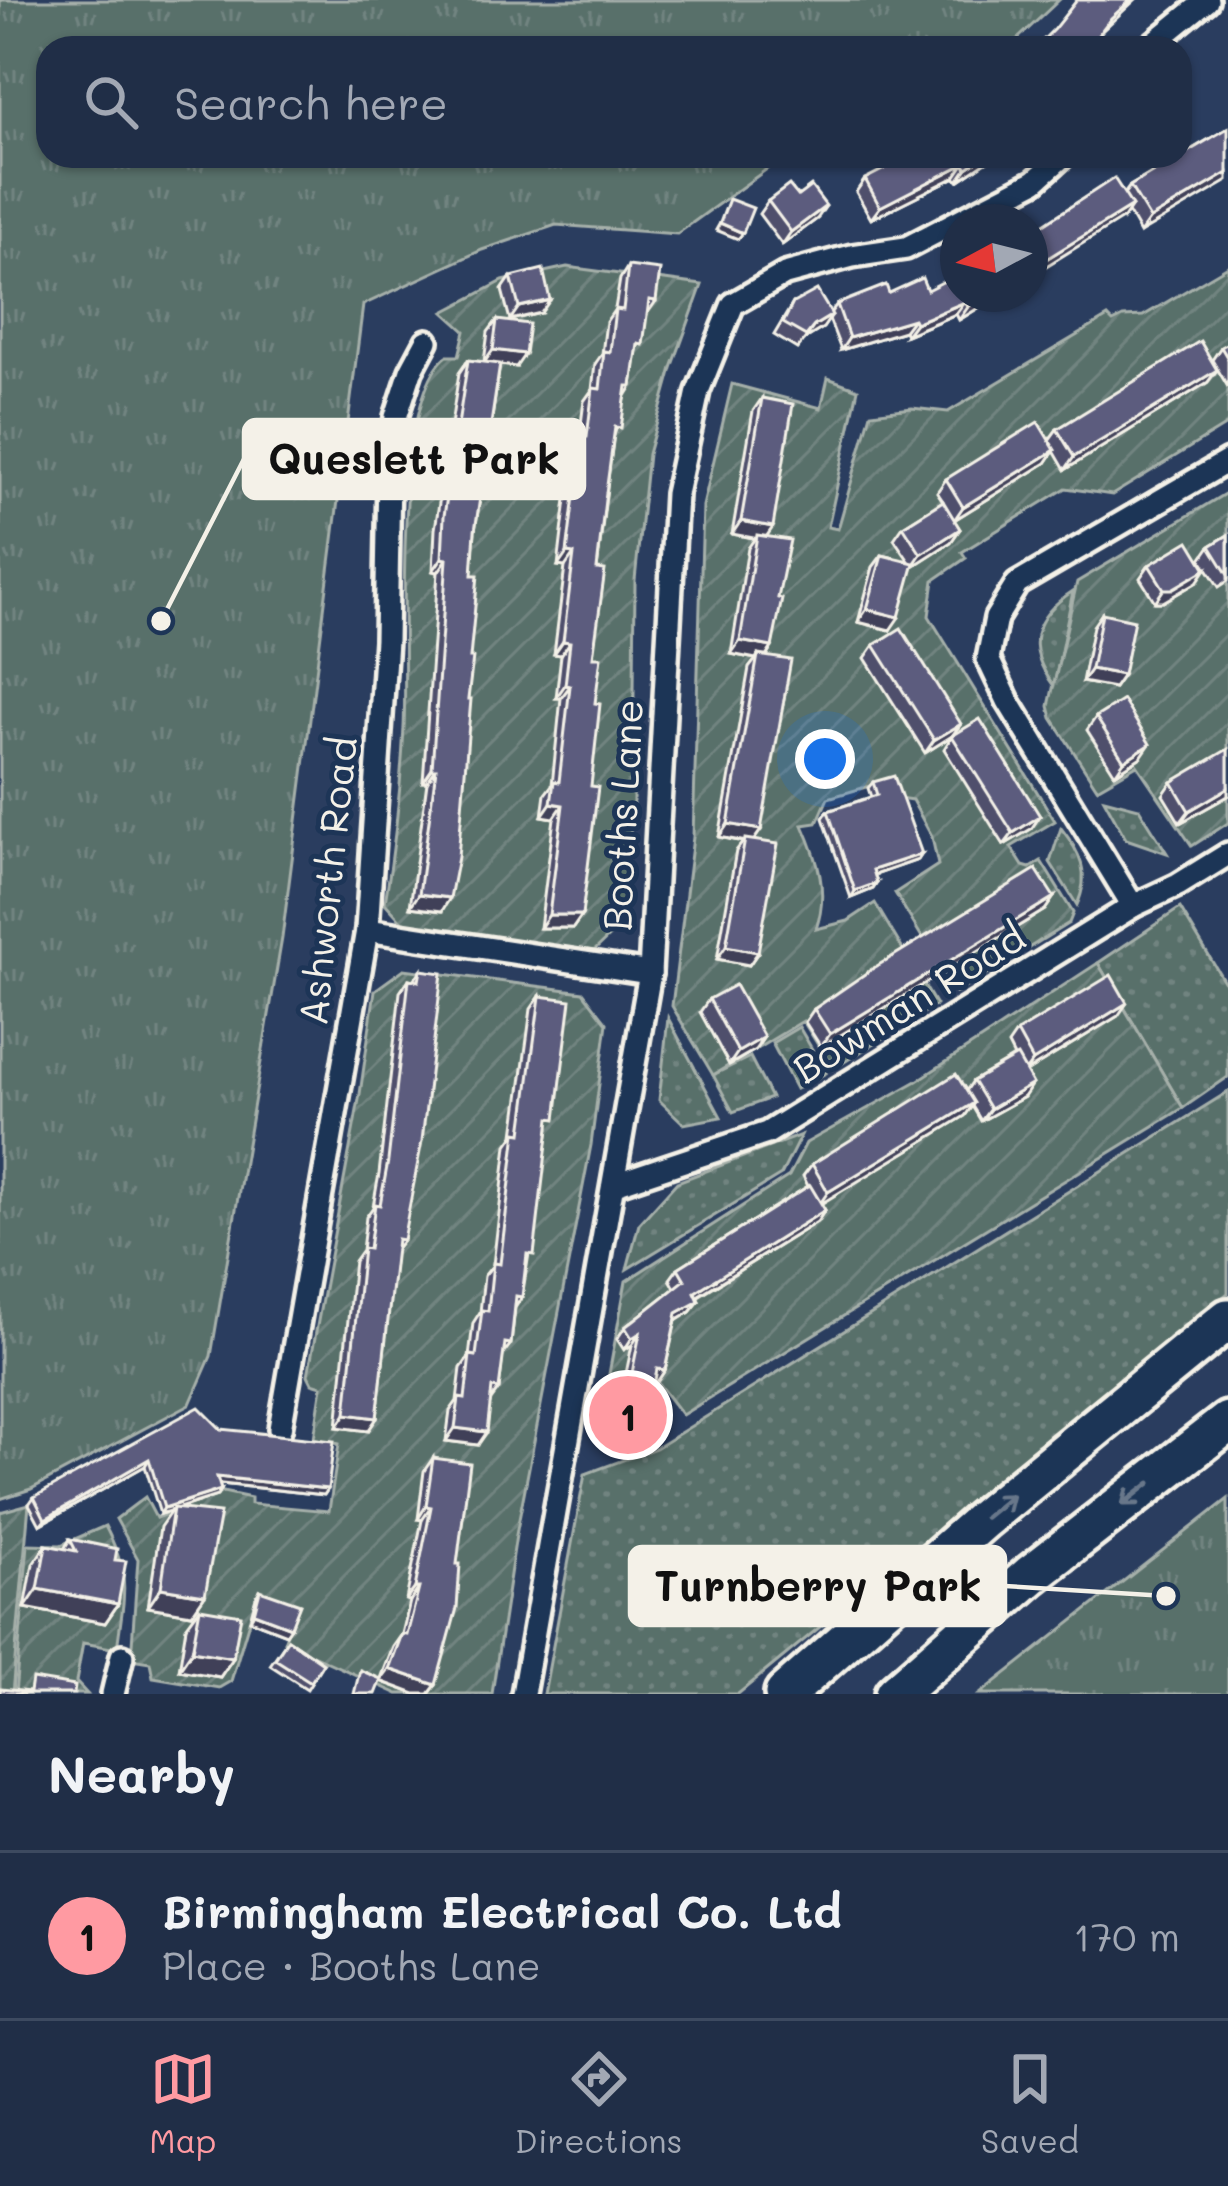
<!DOCTYPE html>
<html lang="en">
<head>
<meta charset="utf-8">
<style>
	:root { --surface:#202e47; --page:#2d3a52; --text:#f1f3f6; --muted:#a2a8b4; --line:#3d4a60; --accent:#ff9aa2 }
	body { margin:0; font-family:Mali,sans-serif; background:var(--page); color:var(--text) }
	.compass { position:absolute; left:940px; top:204px; width:108px; height:108px; border-radius:50%; background:var(--surface); box-shadow:0 3px 9px #0004; rotate:263deg }
	.you { position:absolute; left:825px; top:759px; width:42px; height:42px; margin:-30px; border:9px solid #fff; border-radius:50%; background:#1a73e8; box-shadow:0 0 0 18px #1a73e833 }
	.badge { display:grid; place-items:center; width:78px; height:78px; border-radius:50%; background:var(--accent); color:#111; font-size:39px; font-weight:700 }
	.pin { position:absolute; translate:-50% -50%; border:6px solid #fff; box-shadow:0 3px 12px #0006 }
	.list { margin:0; padding:0; list-style:none }
	h2 { display:flex; justify-content:space-between; align-items:center; height:156px; margin:0; padding:0 48px; font-size:51px }
	h2 small { font-size:39px; font-weight:400; color:var(--muted) }
	.list li { display:grid; grid-template-columns:78px 1fr auto; gap:36px; align-items:center; box-sizing:border-box; height:168px; padding:0 48px; border-top:3px solid var(--line) }
	.list b { display:block; font-size:45px; white-space:nowrap }
	.list p { margin:0; font-size:39px; white-space:nowrap; color:var(--muted) }
	.list em { font-size:39px; font-style:normal; color:var(--muted) }
	.icon { flex:none; width:66px; height:66px; fill:none; stroke:currentColor; stroke-width:2; stroke-linecap:round; stroke-linejoin:round }
	.map { position:relative; flex:none; width:1228px; height:1694px; overflow:hidden }
	.search { position:absolute; background:var(--surface); box-shadow:0 3px 9px #0004; left:36px; right:36px; top:36px; height:132px; display:flex; align-items:center; gap:30px; box-sizing:border-box; padding:0 42px; border-radius:36px; color:var(--muted); font-size:45px }
	.sheet { height:324px; background:var(--surface) }
	nav { display:flex; justify-content:space-around; align-items:center; box-sizing:border-box; height:168px; border-top:3px solid var(--line); background:var(--surface); font-size:33px; color:var(--muted) }
	nav a { display:grid; justify-items:center; gap:6px }
	nav .on { color:var(--accent) }
	.map>svg:first-child { display:block }
</style>
</head>
<body>
<div class="map">
<svg width="1228" height="1694" viewBox="0 0 1228 1694">
	<defs>
		<pattern id="grass-dots" width="8" height="8" patternUnits="userSpaceOnUse" patternTransform="scale(3)"><rect width="8" height="8" fill="#596f6b"/><path d="M2 2h.1M6 6h.1" fill="none" stroke="#718480" stroke-width="1.8" stroke-linecap="round"/></pattern>
		<pattern id="park-tufts" width="24" height="20" patternUnits="userSpaceOnUse" patternTransform="scale(3)"><rect width="24" height="20" fill="#596f6b"/><path d="M3 7l-1-3M5 7V3M7 7l1-3M15 17l-1-3M17 17v-4M19 17l1-3" fill="none" stroke="#718480"/></pattern>
		<pattern id="garden-furrows" width="10" height="10" patternUnits="userSpaceOnUse" patternTransform="scale(3)"><rect width="10" height="10" fill="#596f6b"/><path d="M-1 1l2-2M0 10L10 0M9 11l2-2" fill="none" stroke="#718480"/></pattern>
	</defs>
	<rect width="100%" height="100%" fill="#2a3d5f"/>
	<filter id="ink" filterUnits="userSpaceOnUse"><feTurbulence type="fractalNoise" baseFrequency=".00833" numOctaves="2"/><feDisplacementMap in="SourceGraphic" scale="24" xChannelSelector="R" yChannelSelector="G"/><feConvolveMatrix kernelMatrix="1 2 1 2 8 2 1 2 1" color-interpolation-filters="sRGB"/></filter>
	<g filter="url(#ink)">
		<g fill="url(#grass-dots)" stroke="#a6b0aa" stroke-width="3">
			<path d="M 1073,591 L 1054,686 C 1024,646 1033,617 1073,591 Z"/>
			<polygon points="1104,799 1139,808 1167,853 1126,839"/>
			<path d="M 1061,828 C 1080,852 1091,874 1077,905 L 1050,862 Z"/>
			<polygon points="1180,908 1228,988 1228,1077 1183,1108 1098,963"/>
			<polygon points="668,1018 721,1117 684,1124 659,1100"/>
			<polygon points="799,1027 826,1073 796,1089 772,1043"/>
			<polygon points="750,1057 771,1098 733,1112 713,1075"/>
			<polygon points="1228,1092 1228,1293 738,1694 544,1694 585,1474 656,1448"/>
			<polygon points="801,1135 781,1175 627,1269 639,1224 677,1182"/>
		</g>
		<g fill="url(#park-tufts)" stroke="#a6b0aa" stroke-width="3">
			<polygon points="0,0 1059,0 1008,48 48,48 48,156 785,156 677,234 556,225 482,250 363,305 282,938 211,1356 190,1404 31,1489 0,1499"/>
			<polygon points="1228,1499 1228,1694 980,1694"/>
		</g>
		<g fill="url(#garden-furrows)" stroke="#a6b0aa" stroke-width="3">
			<path d="M 1228,266 L 1228,424 L 1112,495 L 1066,488 L 962,552 L 966,558 L 934,580 L 929,616 L 1055,821 L 1011,847 L 1023,866 L 1030,868 L 1041,861 L 1073,913 L 1069,923 L 956,993 L 895,893 L 938,865 L 932,837 L 912,800 L 898,798 L 890,780 L 828,798 L 817,823 L 803,825 C 818,859 829,892 816,929 L 848,921 L 875,903 L 936,1005 L 833,1069 L 803,1021 L 713,1075 L 672,1006 L 693,837 L 703,506 L 732,384 L 821,408 L 828,378 L 858,389 L 828,527 L 838,529 L 871,413 L 912,408 L 948,412 L 1108,317 L 1113,322 L 1123,317 L 1143,316 Z"/>
			<path d="M 567,267 L 702,285 L 672,368 L 648,454 L 635,580 L 633,804 L 624,895 L 620,926 L 594,951 L 407,927 L 385,903 C 395,844 401,787 404,727 C 408,652 390,400 447,356 L 459,356 L 465,331 L 444,312 L 503,281 Z"/>
			<polygon points="1228,492 1228,823 1192,846 1137,765 1097,788 1052,718 1049,706 1077,582"/>
			<polygon points="1098,963 1183,1108 682,1415 657,1382 609,1374 626,1281 789,1176 806,1143 917,1081"/>
			<polygon points="404,969 583,992 607,1023 591,1145 516,1535 492,1694 398,1694 284,1642 295,1610 256,1598 231,1681 219,1688 153,1677 150,1662 131,1659 138,1559 116,1519 145,1497 156,1518 223,1492 251,1498 251,1504 329,1511 339,1444 314,1438 322,1386 312,1383 308,1375 360,1094 375,990"/>
			<polygon points="29,1504 12,1694 0,1694 0,1512"/>
			<path d="M 105,1526 C 132,1578 124,1593 117,1649 L 83,1643 L 76,1682 L 87,1694 L 15,1694 L 28,1544 L 61,1545 Z"/>
		</g>
		<g fill="none" stroke-linecap="round" stroke-linejoin="round">
			<g stroke="#f4f1e8" stroke-width="30">
				<g id="street">
					<polyline points="1148,48 1207,0"/>
					<polyline points="1133,906 1008,701 988,659 996,618 1017,584 1228,461"/>
					<polyline points="367,930 650,973"/>
					<polyline points="615,1184 767,1133 1133,906 1178,885 1228,854"/>
					<polyline points="280,1429 367,930 386,640 389,475 396,417 411,371 427,341"/>
					<polyline points="113,1694 122,1656"/>
					<polyline points="523,1694 650,973 676,494 698,391 733,304 785,274 852,256 906,248 1035,181 1063,156"/>
				</g>
			</g>
			<g stroke="#f4f1e8" stroke-width="48">
				<g id="highway">
					<polyline points="785,1694 982,1520 1228,1319"/>
					<polyline points="895,1694 1031,1575 1228,1422"/>
				</g>
			</g>
			<use href="#street" stroke="#1d3557" stroke-width="21"/>
			<use href="#highway" stroke="#1d3557" stroke-width="39"/>
		</g>
		<g fill="#4f4f6c" stroke="#f4f1e8" stroke-width="3">
			<polygon points="1228,128 1140,233 1128,212 1124,218 1124,194 1130,186"/>
			<polygon points="995,156 958,181 955,177 871,219 856,192 865,179"/>
			<polygon points="768,201 817,219 782,245 759,214"/>
			<polygon points="628,266 656,301 647,314 636,354 632,386 626,396 613,439 597,569 593,657 595,703 582,915 573,928 540,928 554,818 542,816 545,794 552,785 561,698 556,698 561,655 554,654 565,567 558,566 572,449 579,439 584,401 592,390 595,364 602,354 606,322 615,309 620,279"/>
			<polygon points="511,277 541,313 510,320 502,290"/>
			<polygon points="927,290 958,294 1001,294 959,320 956,314 906,335 904,331 841,350 829,319 823,328 805,339 797,349 774,335 793,303 831,312 837,304 889,293"/>
			<polygon points="497,320 516,367 500,365 475,531 442,911 410,907 427,782 423,782 438,572 433,571 435,529 459,373 468,360 484,362 488,332"/>
			<polygon points="1228,343 1228,387 1212,360 1221,347"/>
			<polygon points="1208,382 1065,470 1054,451 1046,463 954,520 960,529 951,542 913,566 890,630 858,622 873,567 882,555 909,561 894,539 903,526 943,501 937,492 946,479 1049,440 1057,429"/>
			<polygon points="762,398 766,537 778,598 772,647 766,657 761,830 754,840 758,952 749,965 717,959 736,851 743,842 719,837 749,668 756,659 731,654 748,548 755,538 732,534 753,411"/>
			<polygon points="1228,535 1228,581 1219,587 1201,559 1210,546"/>
			<polygon points="1149,565 1197,582 1163,602 1155,602 1140,578"/>
			<polygon points="1102,613 1123,675 1114,688 1082,682 1093,626"/>
			<polygon points="874,645 952,736 925,753 865,658"/>
			<polygon points="1096,717 1141,757 1115,774 1087,730"/>
			<polygon points="952,736 1040,816 1031,829 1004,845 944,749"/>
			<polygon points="873,782 922,854 918,860 875,875 877,883 873,889 851,898 823,818 828,811 871,797 868,788"/>
			<polygon points="1172,782 1228,796 1180,823 1163,795"/>
			<polygon points="1054,897 1045,910 821,1047 805,1022 814,1009"/>
			<polygon points="421,970 403,1240 395,1250 377,1418 368,1431 337,1427 354,1261 362,1250 366,1217 373,1207 379,1174 400,992 409,979 414,980"/>
			<polygon points="540,996 549,1129 522,1297 515,1308 511,1344 503,1354 499,1389 491,1400 478,1445 446,1441 450,1411 457,1401 461,1368 469,1357 473,1323 480,1312 484,1276 493,1265 507,1145 514,1135 531,1009"/>
			<polygon points="709,999 764,1037 755,1050 729,1065 700,1012"/>
			<polygon points="1118,1016 1026,1072 1024,1097 981,1121 972,1106 965,1116 821,1203 825,1210 817,1222 697,1297 699,1301 690,1312 676,1321 665,1370 657,1382 655,1382 638,1441 610,1436 618,1388 625,1378 632,1345 624,1350 617,1339 625,1327 675,1288 670,1279 678,1268 808,1186 803,1176 812,1164 966,1091 973,1081 1014,1057 1008,1045 1017,1032"/>
			<polygon points="221,1429 328,1489 324,1495 219,1484 221,1490 217,1496 178,1508 205,1595 192,1614 148,1607 160,1527 171,1511 160,1514 145,1466 40,1525 29,1504 34,1497"/>
			<polygon points="433,1458 436,1685 429,1694 415,1694 380,1681 393,1647 402,1634 410,1601 406,1600 422,1520 418,1519 424,1471"/>
			<polygon points="70,1539 115,1560 118,1604 105,1623 25,1608 33,1564 46,1545 64,1549"/>
			<polygon points="260,1590 291,1627 286,1634 250,1620 256,1597"/>
			<polygon points="200,1608 233,1658 220,1677 179,1670 186,1627"/>
			<polygon points="288,1639 323,1663 307,1689 270,1665"/>
		</g>
		<g fill="#404058" stroke="#f4f1e8" stroke-width="3">
			<polygon points="1131,0 1135,0 1102,31 1088,48 1111,18"/>
			<polygon points="985,156 995,156 958,181 967,168"/>
			<polygon points="964,164 955,177 871,219 880,207"/>
			<polygon points="1228,173 1228,181 1140,233 1150,219"/>
			<polygon points="826,206 817,219 782,245 791,232"/>
			<polygon points="1132,206 1124,218 1030,276 1030,269"/>
			<polygon points="720,223 743,233 738,239 716,230"/>
			<polygon points="990,294 1001,294 959,320 968,307"/>
			<polygon points="550,300 541,313 510,320 519,307"/>
			<polygon points="965,302 956,314 906,335 915,323"/>
			<polygon points="832,315 823,328 805,339 814,326"/>
			<polygon points="913,319 904,331 841,350 849,338"/>
			<polygon points="493,350 525,354 516,367 484,363"/>
			<polygon points="1217,370 1208,382 1065,470 1074,457"/>
			<polygon points="1055,450 1046,463 954,520 963,507"/>
			<polygon points="741,521 773,527 764,540 732,534"/>
			<polygon points="960,529 951,542 912,567 921,554"/>
			<polygon points="567,553 574,554 565,567 558,566"/>
			<polygon points="442,558 447,559 438,572 433,571"/>
			<polygon points="1206,569 1197,582 1163,602 1155,602 1164,589"/>
			<polygon points="867,609 899,617 890,630 858,622"/>
			<polygon points="563,641 570,642 561,655 554,654"/>
			<polygon points="740,641 772,647 764,660 758,655 756,659 731,654"/>
			<polygon points="1091,669 1123,675 1114,688 1082,682"/>
			<polygon points="565,685 570,686 561,698 556,698"/>
			<polygon points="961,724 952,736 925,753 934,740"/>
			<polygon points="1150,744 1141,757 1115,774 1124,761"/>
			<polygon points="432,769 436,769 427,782 423,782"/>
			<polygon points="1228,788 1228,796 1180,823 1189,811"/>
			<polygon points="551,803 563,805 554,818 542,816"/>
			<polygon points="1040,816 1031,829 1004,845 1013,833"/>
			<polygon points="728,824 761,830 752,843 719,837"/>
			<polygon points="922,854 918,860 869,877 873,870"/>
			<polygon points="877,883 873,889 851,898 855,891"/>
			<polygon points="419,894 450,898 442,911 410,907"/>
			<polygon points="1054,897 1045,910 821,1047 830,1034"/>
			<polygon points="549,915 582,915 573,928 540,928"/>
			<polygon points="726,946 758,952 749,965 717,959"/>
			<polygon points="1127,1003 1118,1016 1024,1073 1033,1061"/>
			<polygon points="764,1037 755,1050 729,1065 738,1052"/>
			<polygon points="1033,1084 1024,1097 981,1121 990,1109"/>
			<polygon points="974,1103 965,1116 819,1205 828,1192"/>
			<polygon points="825,1210 817,1222 686,1303 695,1292"/>
			<polygon points="699,1301 690,1312 669,1324 677,1313"/>
			<polygon points="640,1333 632,1345 624,1350 632,1338"/>
			<polygon points="657,1369 665,1370 657,1382 649,1380"/>
			<polygon points="346,1414 377,1418 368,1431 337,1427"/>
			<polygon points="618,1424 646,1429 638,1441 610,1436"/>
			<polygon points="455,1428 487,1432 478,1445 446,1441"/>
			<polygon points="149,1459 145,1466 40,1525 45,1519"/>
			<polygon points="217,1477 328,1489 324,1495 212,1483"/>
			<polygon points="221,1490 217,1496 160,1514 164,1508"/>
			<polygon points="426,1506 431,1507 422,1520 418,1519"/>
			<polygon points="161,1588 205,1595 192,1614 148,1607"/>
			<polygon points="415,1588 419,1588 410,1601 406,1600"/>
			<polygon points="38,1589 118,1604 105,1623 25,1608"/>
			<polygon points="254,1613 291,1627 286,1634 250,1620"/>
			<polygon points="192,1651 233,1658 220,1677 179,1670"/>
			<polygon points="389,1669 436,1685 429,1694 415,1694 380,1681"/>
		</g>
		<g fill="#5c5c7e" stroke="#f4f1e8" stroke-width="3">
			<polygon points="1077,0 1131,0 1111,18 1089,47 1082,41 1077,48 1035,48 1054,29"/>
			<polygon points="1228,128 1228,173 1150,219 1130,186"/>
			<polygon points="910,156 985,156 967,168 964,164 880,207 865,179"/>
			<polygon points="1114,178 1132,206 1030,269 1030,233"/>
			<polygon points="789,185 798,196 811,186 826,206 791,232 768,201"/>
			<polygon points="729,199 753,208 743,233 720,223"/>
			<polygon points="628,266 660,270 656,301 649,300 643,345 638,344 632,386 627,386 621,428 615,427 605,500 597,569 605,570 593,657 601,657 595,703 600,704 591,786 598,787 582,915 549,915 563,805 551,803 554,781 559,782 570,686 565,685 570,642 563,641 574,554 567,553 576,480 581,437 587,437 593,388 600,389 604,351 610,352 615,309 623,310"/>
			<polygon points="543,269 550,300 519,307 511,277"/>
			<polygon points="958,274 958,294 990,294 968,307 965,302 915,323 913,319 849,338 837,304 886,285 889,293 922,278 927,290"/>
			<polygon points="817,290 832,315 814,326 806,336 783,323 793,303"/>
			<polygon points="497,320 529,324 525,354 493,350"/>
			<polygon points="1200,341 1217,370 1074,457 1057,429"/>
			<polygon points="1228,343 1228,359 1221,347"/>
			<polygon points="468,360 500,364 475,531 472,575 478,575 470,658 473,658 468,699 471,699 458,857 450,898 419,894 436,769 432,769 447,559 442,558 444,516"/>
			<polygon points="762,398 793,404 773,527 741,521"/>
			<polygon points="1038,422 1055,450 963,507 946,479"/>
			<polygon points="943,501 960,529 921,554 903,526"/>
			<polygon points="757,535 790,540 778,598 782,599 772,647 740,641"/>
			<polygon points="1228,535 1228,575 1210,546"/>
			<polygon points="1189,541 1206,569 1172,589 1164,589 1149,565"/>
			<polygon points="882,555 914,563 899,617 867,609"/>
			<polygon points="1102,613 1134,620 1123,675 1091,669"/>
			<polygon points="901,628 961,724 934,740 874,645"/>
			<polygon points="758,655 791,660 761,830 728,824"/>
			<polygon points="1123,700 1150,744 1124,761 1096,717"/>
			<polygon points="980,719 1040,816 1013,833 952,736"/>
			<polygon points="1228,749 1228,788 1189,811 1172,782"/>
			<polygon points="894,776 922,854 873,870 877,883 855,891 828,811 877,795 873,782"/>
			<polygon points="745,839 778,844 758,952 726,946"/>
			<polygon points="1036,869 1054,897 830,1034 814,1009 872,969"/>
			<polygon points="421,970 442,973 422,1141 403,1240 397,1239 377,1418 346,1414 363,1248 369,1249 375,1204 380,1205 388,1161 409,979 419,981"/>
			<polygon points="1111,975 1127,1003 1033,1061 1017,1032"/>
			<polygon points="735,985 764,1037 738,1052 709,999"/>
			<polygon points="540,996 571,1000 556,1119 550,1118 534,1255 527,1254 522,1297 516,1296 511,1344 505,1343 499,1389 492,1388 487,1432 455,1428 459,1398 465,1399 470,1355 476,1356 482,1310 488,1311 493,1263 500,1264 516,1132 522,1133"/>
			<polygon points="1017,1056 1033,1084 990,1109 973,1081"/>
			<polygon points="956,1074 974,1103 828,1192 812,1164"/>
			<polygon points="810,1185 825,1210 695,1292 699,1301 677,1313 665,1370 657,1369 646,1429 618,1424 626,1377 631,1378 640,1333 632,1338 625,1327 685,1280 678,1268"/>
			<polygon points="199,1407 221,1429 334,1441 328,1489 217,1477 221,1490 164,1508 149,1459 45,1519 34,1497"/>
			<polygon points="433,1458 470,1463 457,1564 460,1564 457,1608 436,1685 389,1669 402,1634 407,1635 419,1588 415,1588 431,1507 426,1506"/>
			<polygon points="173,1508 220,1513 205,1595 161,1588"/>
			<polygon points="70,1539 117,1549 115,1560 126,1561 118,1604 38,1589 46,1545 76,1551"/>
			<polygon points="260,1590 300,1604 291,1627 254,1613"/>
			<polygon points="200,1608 241,1615 233,1658 192,1651"/>
			<polygon points="288,1639 323,1663 311,1682 275,1659"/>
			<polygon points="360,1670 381,1679 375,1694 354,1694"/>
			<polygon points="32,1679 75,1686 74,1694 0,1694 0,1689 30,1692"/>
		</g>
		<defs><path id="oneway-shaft" d="M-6 0H5M1.5-3L5.5 0L1.5 3" fill="none" stroke-width="1.6" stroke-linecap="round" stroke-linejoin="round" transform="scale(3)"/></defs>
		<g stroke="#68778a">
			<use href="#oneway-shaft" transform="translate(1136 1494) rotate(142)"/>
			<use href="#oneway-shaft" transform="translate(999 1506) rotate(-39)"/>
		</g>
	</g>
	<g text-anchor="middle" stroke-width="10" stroke-linejoin="round" paint-order="stroke">
		<g font-size="39" fill="#f4f1e8" stroke="#1d3557">
			<text transform="translate(623 815) rotate(-87)" y="14">Booths Lane</text>
			<text transform="translate(328 881) rotate(-84)" y="14">Ashworth Road</text>
			<text transform="translate(909 1003) rotate(-32)" y="14">Bowman Road</text>
		</g>
	</g>
	<path fill="none" stroke="#f4f1e8" stroke-width="4.5" d="M161 621L244 459M1166 1596L1005 1586"/>
	<g fill="#f4f1e8" stroke="#1d3557" stroke-width="4.5">
		<circle cx="161" cy="621" r="12"/>
		<circle cx="1166" cy="1596" r="12"/>
	</g>
	<g fill="#f4f1e8" stroke="#f4f1e8" stroke-width="4.5">
		<rect x="244" y="420" width="340" height="78" rx="12"/>
		<rect x="630" y="1547" width="375" height="78" rx="12"/>
	</g>
	<g font-size="42" text-anchor="middle" font-weight="bold" fill="#111">
		<text x="414" y="474">Queslett Park</text>
		<text x="818" y="1601">Turnberry Park</text>
	</g>
</svg>
<svg class="compass" viewBox="-18 -18 36 36"><path d="M0-13l5 13h-10z" fill="#e53935"/><path d="M0 13l5-13h-10z" fill="#a2a8b4"/></svg>
<div class="you"></div>
<div class="pin badge" style="left:628px;top:1415px">1</div>
<div class="search"><svg class="icon" aria-label="search" viewBox="0 0 24 24"><circle cx="10" cy="10" r="6"/><path d="M15 15l6 6"/></svg>Search here</div>
</div>
<section class="sheet">
<h2>Nearby<small></small></h2>
<ul class="list">
<li><span class="badge">1</span><div><b>Birmingham Electrical Co. Ltd</b><p>Place · Booths Lane</p></div><em>170 m</em></li>
</ul>
</section>
<nav>
<a class="on"><svg class="icon" aria-label="map" viewBox="0 0 24 24"><path d="M3 6l6-2 6 2 6-2v14l-6 2-6-2-6 2zM9 4v14M15 6v14"/></svg>Map</a>
<a><svg class="icon" aria-label="directions" viewBox="0 0 24 24"><path d="M12 3l9 9-9 9-9-9zM9 14v-3h6M13 9l2 2-2 2"/></svg>Directions</a>
<a><svg class="icon" aria-label="saved" viewBox="0 0 24 24"><path d="M7 4h10v16l-5-4-5 4z"/></svg>Saved</a>
</nav>
</body>
</html>
